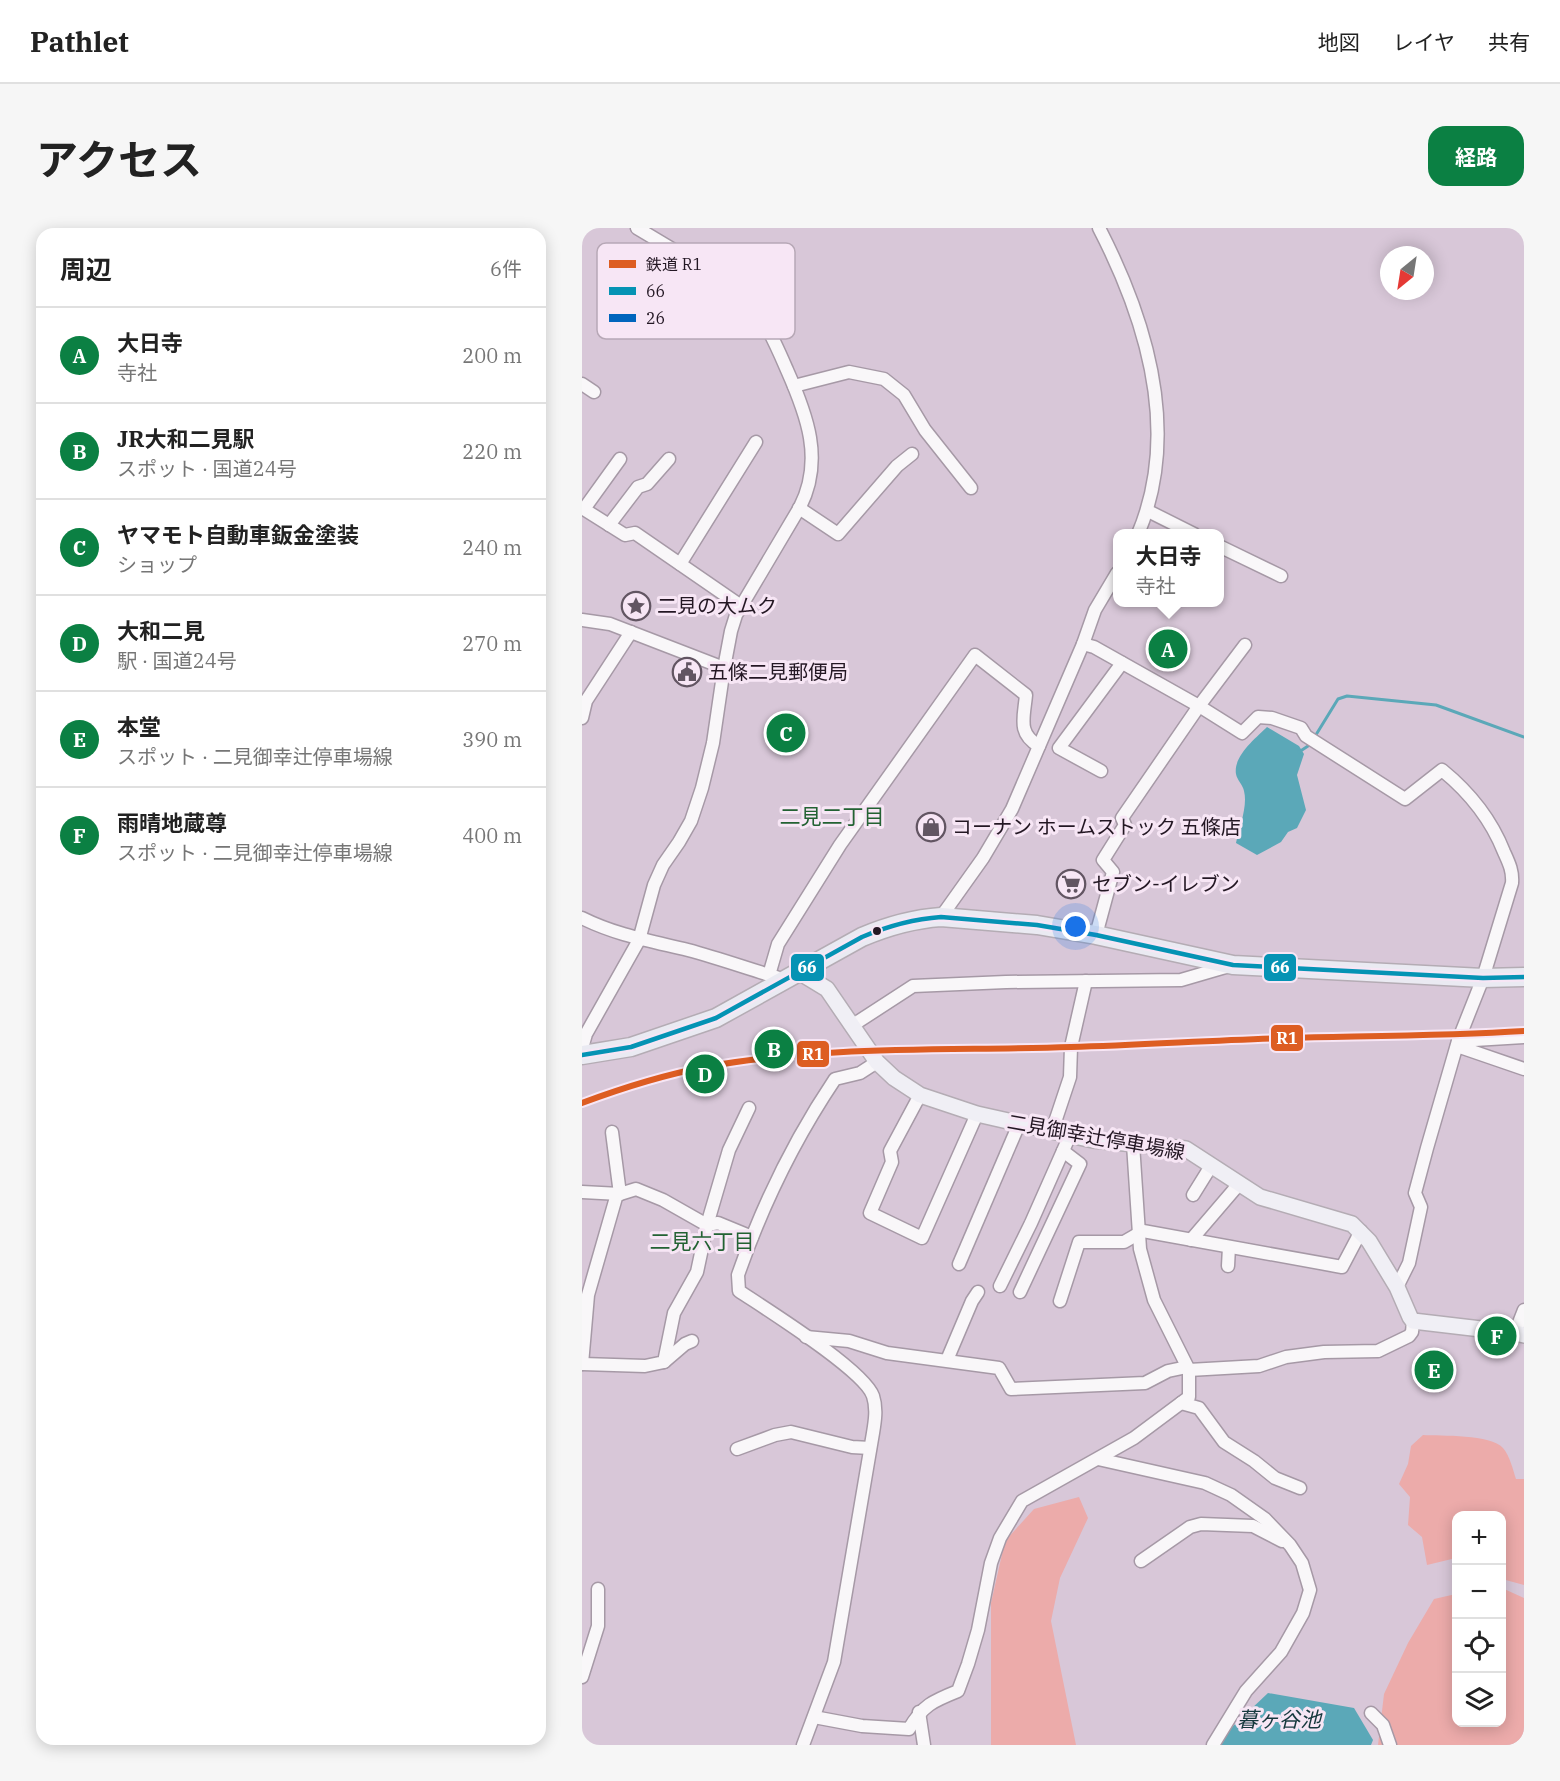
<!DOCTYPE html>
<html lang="ja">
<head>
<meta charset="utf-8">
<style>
	:root { --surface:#fff; --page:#f6f6f6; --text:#222; --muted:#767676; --line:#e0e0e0; --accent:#0b8043 }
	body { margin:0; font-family:"IBM Plex Serif","Noto Sans JP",serif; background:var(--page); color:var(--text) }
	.controls { position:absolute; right:18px; bottom:18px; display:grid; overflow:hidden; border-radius:12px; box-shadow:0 3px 15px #0003 }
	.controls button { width:54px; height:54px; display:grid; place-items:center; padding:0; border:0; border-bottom:2px solid var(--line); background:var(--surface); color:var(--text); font:30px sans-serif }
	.compass { position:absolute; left:798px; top:18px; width:54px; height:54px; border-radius:50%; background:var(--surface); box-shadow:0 3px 15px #0003; rotate:210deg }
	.you { position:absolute; left:494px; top:699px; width:21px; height:21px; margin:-15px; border:4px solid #fff; border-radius:50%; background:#1a73e8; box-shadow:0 0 0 9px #1a73e833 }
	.badge { display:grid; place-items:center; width:39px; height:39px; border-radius:50%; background:var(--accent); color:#fff; font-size:20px; font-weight:700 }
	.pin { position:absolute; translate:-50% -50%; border:3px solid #fff; box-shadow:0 2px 6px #0006 }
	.popup { position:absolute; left:531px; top:301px; width:111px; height:78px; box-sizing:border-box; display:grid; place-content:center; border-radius:12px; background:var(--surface); filter:drop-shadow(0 2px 4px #0005); font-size:20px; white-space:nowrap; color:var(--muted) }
	.popup b { font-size:22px; color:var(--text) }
	.popup::after { content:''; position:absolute; left:50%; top:100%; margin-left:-12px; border:12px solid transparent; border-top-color:var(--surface) }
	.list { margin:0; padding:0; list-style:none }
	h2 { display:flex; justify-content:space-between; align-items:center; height:78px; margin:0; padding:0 24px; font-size:26px }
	h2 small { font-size:20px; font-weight:400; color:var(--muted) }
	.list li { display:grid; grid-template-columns:39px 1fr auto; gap:18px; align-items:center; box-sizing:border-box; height:96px; padding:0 24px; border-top:2px solid var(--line) }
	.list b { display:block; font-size:22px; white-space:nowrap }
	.list p { margin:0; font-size:20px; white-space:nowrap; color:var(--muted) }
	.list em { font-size:20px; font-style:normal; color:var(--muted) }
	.icon { flex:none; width:33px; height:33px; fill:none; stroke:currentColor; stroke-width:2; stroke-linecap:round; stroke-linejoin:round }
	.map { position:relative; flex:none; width:942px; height:1517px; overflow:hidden; border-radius:18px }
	header { display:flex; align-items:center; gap:36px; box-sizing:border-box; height:84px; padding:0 30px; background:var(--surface); border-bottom:2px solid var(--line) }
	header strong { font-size:28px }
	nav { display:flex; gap:33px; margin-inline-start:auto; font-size:21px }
	.intro { display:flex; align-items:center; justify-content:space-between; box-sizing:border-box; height:144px; padding:0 36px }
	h1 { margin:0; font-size:42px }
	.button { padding:15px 27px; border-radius:18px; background:var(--accent); color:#fff; font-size:21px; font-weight:700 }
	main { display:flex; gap:36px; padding:0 36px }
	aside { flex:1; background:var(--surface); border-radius:18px; box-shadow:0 3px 15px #0003 }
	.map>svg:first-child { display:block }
</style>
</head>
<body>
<header>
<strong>Pathlet</strong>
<nav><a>地図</a><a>レイヤ</a><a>共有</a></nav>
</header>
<div class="intro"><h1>アクセス</h1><a class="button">経路</a></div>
<main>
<aside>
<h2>周辺<small>6件</small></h2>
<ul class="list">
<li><span class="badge">A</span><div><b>大日寺</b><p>寺社</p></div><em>200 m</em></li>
<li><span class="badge">B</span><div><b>JR大和二見駅</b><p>スポット · 国道24号</p></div><em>220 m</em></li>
<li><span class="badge">C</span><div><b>ヤマモト自動車鈑金塗装</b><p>ショップ</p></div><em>240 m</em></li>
<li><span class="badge">D</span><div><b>大和二見</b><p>駅 · 国道24号</p></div><em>270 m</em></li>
<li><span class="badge">E</span><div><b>本堂</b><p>スポット · 二見御幸辻停車場線</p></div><em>390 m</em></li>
<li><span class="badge">F</span><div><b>雨晴地蔵尊</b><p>スポット · 二見御幸辻停車場線</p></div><em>400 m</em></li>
</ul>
</aside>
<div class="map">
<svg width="942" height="1517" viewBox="0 0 942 1517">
	<rect width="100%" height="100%" fill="#d8c7d8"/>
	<g fill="#ecabaa">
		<path d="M 841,1207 C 859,1208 909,1206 921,1220 C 928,1228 931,1242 934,1251 L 942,1251 L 942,1357 L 920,1351 L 920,1288 L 874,1288 L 874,1330 L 845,1337 L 840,1309 L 826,1297 L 828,1269 L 817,1256 L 826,1236 L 829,1218 Z"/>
		<polygon points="497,1269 506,1290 478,1350 469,1393 494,1517 409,1517 409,1375 423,1313 452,1281"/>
		<polygon points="920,1360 942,1370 942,1517 796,1517 802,1466 826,1415 852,1371 874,1366 874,1494 920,1494"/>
	</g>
	<g fill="#5ba8b8">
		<path d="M 685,499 L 717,518 L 722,526 L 715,547 L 724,582 L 715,600 L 706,604 L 699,614 L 675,627 L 654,615 C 657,600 666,578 662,563 C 661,557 655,552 654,546 C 651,528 674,510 685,499 Z"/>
		<polygon points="686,1465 772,1480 791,1512 789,1517 638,1517 649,1500"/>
	</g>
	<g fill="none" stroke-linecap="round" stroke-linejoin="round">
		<g stroke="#5ba8b8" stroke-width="3">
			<polyline points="732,510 756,471 765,468 854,477 942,509"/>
			<polyline points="717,524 729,516"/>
		</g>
		<g stroke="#a699a6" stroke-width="15">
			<g id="minor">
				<path d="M 517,0 C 565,93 599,204 556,306"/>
				<polyline points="0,156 12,164"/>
				<polyline points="212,158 267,144 302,151 322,167 343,202 389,260"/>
				<polyline points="0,280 43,307 53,305 159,378"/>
				<polyline points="217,280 256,306 315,238 330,226"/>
				<polyline points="2,281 38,231"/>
				<polyline points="566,283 612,306"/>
				<polyline points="27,297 56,259 65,256 87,231"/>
				<polyline points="637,318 699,348"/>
				<polyline points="98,336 174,214"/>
				<polyline points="0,392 28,396 142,440"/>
				<path d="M 501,416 L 512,419 L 617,478 L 660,505 L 676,489 L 690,490 L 719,500 L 724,508 L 823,571 L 860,542 C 887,564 909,591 922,624 C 927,635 931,643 930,655 L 901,750 L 876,813 L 845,920 L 833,965 L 839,979 L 827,1035 L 815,1059"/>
				<polyline points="0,490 4,473 49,404"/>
				<polyline points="519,543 477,520 540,435"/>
				<polyline points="359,689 401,630 430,581 501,416 513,382 535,345"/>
				<path d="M 0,690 C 34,707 69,713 106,722 C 136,730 164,740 194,749"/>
				<polyline points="514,707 531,644 521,632 543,597 540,590 617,478 663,417"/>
				<path d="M 187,747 L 196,716 L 258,617 L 393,427 L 444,467 C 442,490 435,505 457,518"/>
				<polyline points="271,797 331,758 424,754 599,752 647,738"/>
				<polyline points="876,813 942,809"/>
				<polyline points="875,818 942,841"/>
				<path d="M 0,820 L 4,806 L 57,712 L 72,657 L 81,637 L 97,614 L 109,593 L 120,560 L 131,515 L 142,440 L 149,403 L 154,387 L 218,279 C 242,232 225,187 205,142 C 189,105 179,81 147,55 L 55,0"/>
				<polyline points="338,867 308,923 310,934 288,985 340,1010 395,886"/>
				<polyline points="470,903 488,849 489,819 504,753"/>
				<polyline points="30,904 38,966"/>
				<polyline points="0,964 38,966 54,961 81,972 125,997 136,995 170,1009"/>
				<polyline points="611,967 629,938"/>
				<polyline points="609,1012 657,956"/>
				<polyline points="377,1036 437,896"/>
				<polyline points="646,1038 647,1019"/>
				<polyline points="418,1058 449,995 488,907"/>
				<polyline points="438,1064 498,936 481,923"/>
				<polyline points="478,1073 497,1014 542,1014 561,1003 760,1039 779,1003"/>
				<polyline points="933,1105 942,1082"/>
				<polyline points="224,1109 267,1113 305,1125 417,1140 429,1161 563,1155 586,1143 605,1139"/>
				<polyline points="365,1132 390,1073 396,1064"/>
				<polyline points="82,1134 103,1116 110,1113"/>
				<polyline points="0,1136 6,1067 35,966"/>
				<polyline points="1,1136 63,1138 82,1134 92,1085 115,1044 125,997 147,922 167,880"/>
				<polyline points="607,1142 677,1138 704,1129 742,1124 796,1123 827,1108 830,1104 831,1093"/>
				<polyline points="599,1175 617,1180 642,1214 672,1233 693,1250 718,1260"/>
				<polyline points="155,1221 193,1207 209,1204 270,1219 288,1220"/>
				<polyline points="516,1231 623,1255 649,1267 683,1291 708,1317 720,1335 728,1362 721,1385 699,1424 664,1463 631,1517"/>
				<polyline points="559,1333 608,1299 619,1296 671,1298 700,1313"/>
				<polyline points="0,1449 16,1398 16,1361"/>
				<polyline points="337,1484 342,1517"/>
				<polyline points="789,1485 801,1497 808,1517"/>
				<path d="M 232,1489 L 280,1498 L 327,1501 C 341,1477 351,1473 376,1463 L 386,1436 L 396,1402 L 409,1335 L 418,1310 L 440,1273 L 552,1210 L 607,1169 L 607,1142 L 572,1072 L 558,1021 L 551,916"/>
				<path d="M 221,1517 L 252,1434 L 291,1205 C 293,1193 295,1180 291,1168 C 282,1142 184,1081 157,1063 L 156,1047 C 180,978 212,912 253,851 L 278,845 L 295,834"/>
			</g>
		</g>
		<g stroke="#b4acb4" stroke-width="18">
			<polyline id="major" points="217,744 245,761 295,834 312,850 338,867 395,886 492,908 511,912 604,921 678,969 770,996 787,1013 815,1059 828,1089 831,1093 933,1105 942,1107"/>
		</g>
		<g stroke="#b4acb4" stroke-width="21">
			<path id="highway" d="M 0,827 L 49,819 L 134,790 L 280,709 C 306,698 330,691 359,689 L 455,697 L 514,707 L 651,737 L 901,750 L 942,749"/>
		</g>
		<use href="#minor" stroke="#f9f7f9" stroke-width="12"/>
		<use href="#major" stroke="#f0eff5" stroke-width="15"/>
		<use href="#highway" stroke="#eaeaf2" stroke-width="18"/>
		<g stroke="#f7e6f5" stroke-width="9">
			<path id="bus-1" d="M 0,827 L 49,819 L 134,790 L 280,709 C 306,698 330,691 359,689 L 455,697 L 514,707 L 651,737 L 901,750 L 942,749"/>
		</g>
		<use href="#bus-1" stroke="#0593b4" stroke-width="4.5"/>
		<g stroke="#f7e6f5" stroke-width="10">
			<path id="rail-1" d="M 0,875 C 40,860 82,847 123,839 C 244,817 367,823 489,819 C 561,817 632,812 704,810 C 783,808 863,808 942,803"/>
		</g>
		<use href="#rail-1" stroke="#dd5d22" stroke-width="6"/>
	</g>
	<defs>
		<g id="sight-ring" transform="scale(1.5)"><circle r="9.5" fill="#f7e6f5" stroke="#625562" stroke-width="1.5"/><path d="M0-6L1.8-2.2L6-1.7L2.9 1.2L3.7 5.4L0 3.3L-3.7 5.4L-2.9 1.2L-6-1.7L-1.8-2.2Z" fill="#625562"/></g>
		<g id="civic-ring" transform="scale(1.5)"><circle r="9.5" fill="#f7e6f5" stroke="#625562" stroke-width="1.5"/><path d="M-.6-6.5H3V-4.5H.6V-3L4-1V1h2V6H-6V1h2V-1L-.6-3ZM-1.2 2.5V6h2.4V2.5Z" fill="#625562"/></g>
		<g id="shop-ring" transform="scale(1.5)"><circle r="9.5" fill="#f7e6f5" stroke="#625562" stroke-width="1.5"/><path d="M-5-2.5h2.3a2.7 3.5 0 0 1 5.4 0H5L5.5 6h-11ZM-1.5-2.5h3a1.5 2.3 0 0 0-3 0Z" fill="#625562"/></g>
		<g id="supermarket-ring" transform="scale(1.5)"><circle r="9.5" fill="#f7e6f5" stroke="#625562" stroke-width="1.5"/><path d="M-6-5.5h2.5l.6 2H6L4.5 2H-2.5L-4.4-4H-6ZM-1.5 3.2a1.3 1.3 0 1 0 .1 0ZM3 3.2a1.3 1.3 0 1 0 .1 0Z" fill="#625562"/></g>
	</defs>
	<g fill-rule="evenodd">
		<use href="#sight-ring" x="54" y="378"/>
		<use href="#civic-ring" x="105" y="444"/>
		<use href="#shop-ring" x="349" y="599"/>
		<use href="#supermarket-ring" x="489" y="656"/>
	</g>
	<circle fill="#231723" stroke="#f7e6f5" stroke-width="2" cx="295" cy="703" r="5"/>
	<g text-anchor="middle" stroke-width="6" stroke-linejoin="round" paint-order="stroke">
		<g font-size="20" fill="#231723" stroke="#f7e6f5" text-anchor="start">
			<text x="75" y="385">二見の大ムク</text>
			<text x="126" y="451">五條二見郵便局</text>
			<text x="370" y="606">コーナン ホームストック 五條店</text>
			<text x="510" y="663">セブン-イレブン</text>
		</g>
		<g font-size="20" fill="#231723" stroke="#f7e6f5">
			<text transform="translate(514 909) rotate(10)" y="7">二見御幸辻停車場線</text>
		</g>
		<g font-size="21" fill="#236233" stroke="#f7e6f5">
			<text x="250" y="596">二見二丁目</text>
			<text x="120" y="1021">二見六丁目</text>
		</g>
		<g font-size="21" font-style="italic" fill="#16383d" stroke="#f7e6f5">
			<text x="697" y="1499">暮ヶ谷池</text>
		</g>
	</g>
	<rect x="15" y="15" width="198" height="96" rx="9" fill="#f7e6f5" stroke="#b7a8b6" stroke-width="1.5"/>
	<rect x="27" y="32" width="27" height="8" fill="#dd5d22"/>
	<rect x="27" y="59" width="27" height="8" fill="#0593b4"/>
	<rect x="27" y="86" width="27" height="8" fill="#0065bd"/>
	<g font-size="16" fill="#231723">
		<text x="64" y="42">鉄道 R1</text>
		<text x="64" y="69">66</text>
		<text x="64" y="96">26</text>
	</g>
	<g stroke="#f7e6f5" stroke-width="2">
		<rect x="208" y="725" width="35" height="29" rx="6" fill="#0593b4"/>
		<rect x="681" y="725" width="34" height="29" rx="6" fill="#0593b4"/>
		<rect x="688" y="796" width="34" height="28" rx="6" fill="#dd5d22"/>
		<rect x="214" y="812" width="34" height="28" rx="6" fill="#dd5d22"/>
	</g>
	<g font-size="16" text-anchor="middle" font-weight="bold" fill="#fff">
		<text x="225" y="745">66</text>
		<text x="698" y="745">66</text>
		<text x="705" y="816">R1</text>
		<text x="231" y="832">R1</text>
	</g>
</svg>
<div class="controls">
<button>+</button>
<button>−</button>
<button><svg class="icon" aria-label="locate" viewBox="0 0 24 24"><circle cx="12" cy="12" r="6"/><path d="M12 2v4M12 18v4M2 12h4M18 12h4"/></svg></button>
<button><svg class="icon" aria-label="layers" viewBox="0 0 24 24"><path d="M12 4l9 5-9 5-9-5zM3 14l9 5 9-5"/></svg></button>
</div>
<svg class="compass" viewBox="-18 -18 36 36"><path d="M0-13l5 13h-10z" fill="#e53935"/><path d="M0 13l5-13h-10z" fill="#767676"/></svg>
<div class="you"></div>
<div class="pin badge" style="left:586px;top:421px">A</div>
<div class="popup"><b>大日寺</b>寺社</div>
<div class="pin badge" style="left:192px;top:821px">B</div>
<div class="pin badge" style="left:204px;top:505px">C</div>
<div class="pin badge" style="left:123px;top:846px">D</div>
<div class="pin badge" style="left:852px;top:1142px">E</div>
<div class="pin badge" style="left:915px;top:1108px">F</div>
</div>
</main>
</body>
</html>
